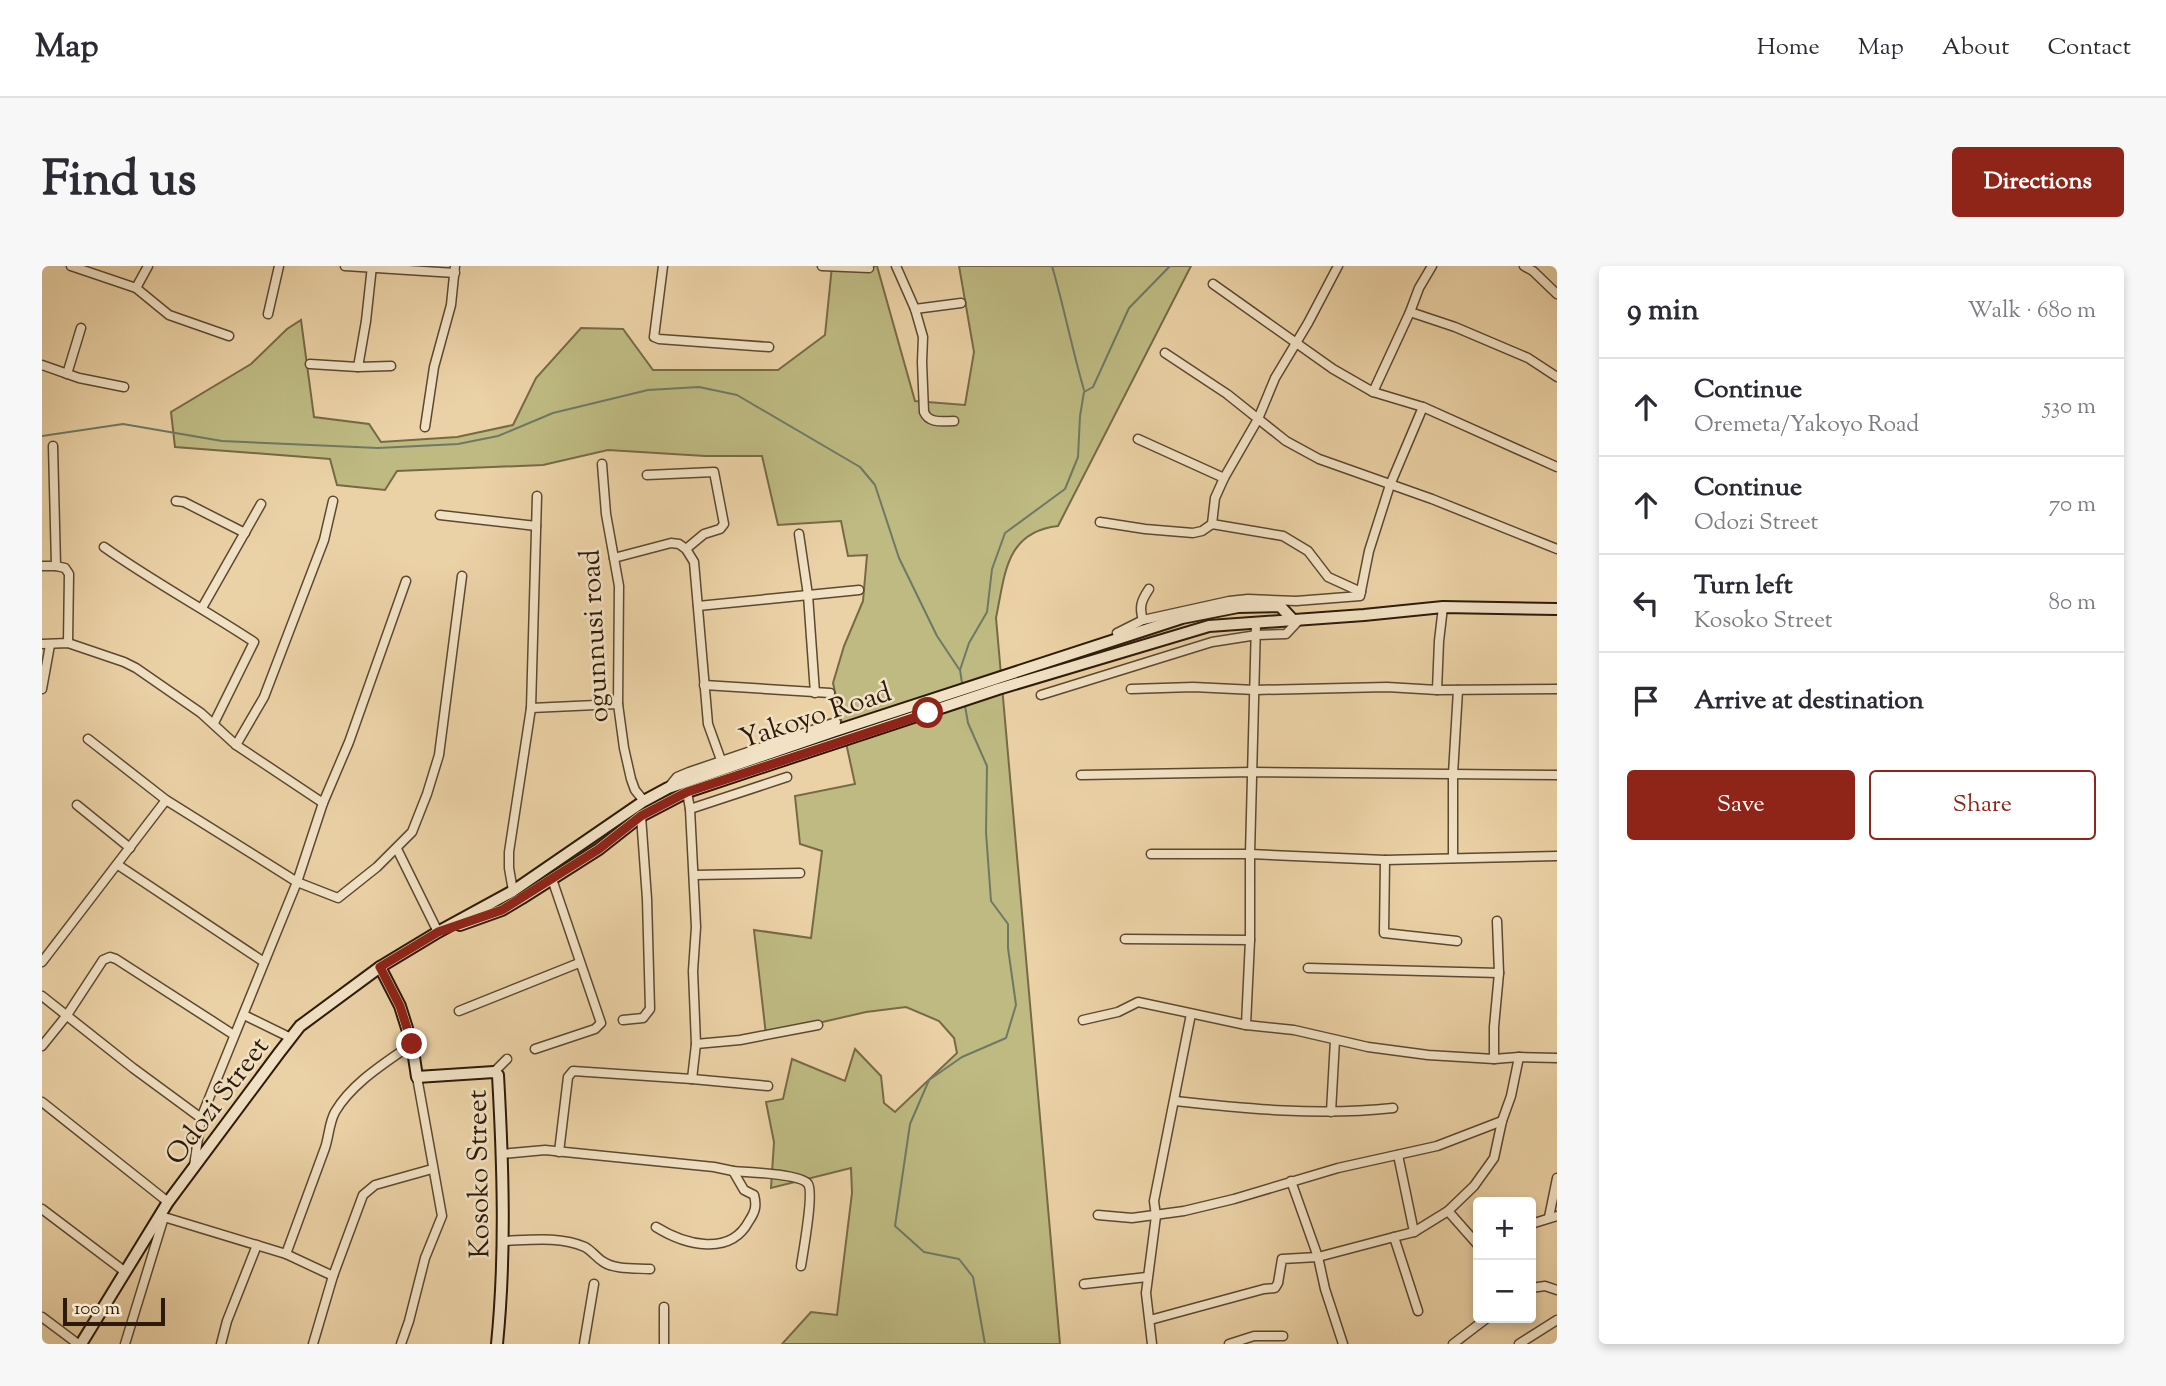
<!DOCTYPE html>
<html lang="en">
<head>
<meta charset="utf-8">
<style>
	:root { --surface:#fff; --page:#f7f7f7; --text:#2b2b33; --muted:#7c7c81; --line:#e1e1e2; --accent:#8f2418 }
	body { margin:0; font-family:"Sorts Mill Goudy",serif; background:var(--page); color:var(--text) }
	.controls { position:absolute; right:21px; bottom:21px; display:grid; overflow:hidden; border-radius:7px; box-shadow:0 4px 10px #0003 }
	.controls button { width:63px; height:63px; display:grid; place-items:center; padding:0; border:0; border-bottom:2px solid var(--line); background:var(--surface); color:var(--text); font:35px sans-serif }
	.scale { position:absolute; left:21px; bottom:18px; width:102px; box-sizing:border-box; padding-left:7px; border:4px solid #2d1a0a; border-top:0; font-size:19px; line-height:24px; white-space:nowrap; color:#2d1a0a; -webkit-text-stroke:5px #f2e2c5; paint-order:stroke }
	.stop { position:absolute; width:21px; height:21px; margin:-16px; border:5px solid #8f2418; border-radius:50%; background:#fff }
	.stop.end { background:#8f2418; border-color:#fff; box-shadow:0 2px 7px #0008 }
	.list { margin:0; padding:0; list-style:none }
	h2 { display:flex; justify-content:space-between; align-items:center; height:91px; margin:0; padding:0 28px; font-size:30px }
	h2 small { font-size:23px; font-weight:400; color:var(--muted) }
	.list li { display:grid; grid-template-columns:46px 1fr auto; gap:21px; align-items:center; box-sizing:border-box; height:98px; padding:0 28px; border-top:2px solid var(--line) }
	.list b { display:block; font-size:26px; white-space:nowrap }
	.list p { margin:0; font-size:23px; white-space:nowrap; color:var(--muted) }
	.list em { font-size:23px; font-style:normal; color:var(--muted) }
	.actions { display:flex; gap:14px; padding:21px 28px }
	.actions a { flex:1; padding:16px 0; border:2px solid var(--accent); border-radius:7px; text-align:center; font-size:24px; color:var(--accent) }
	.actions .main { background:var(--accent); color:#fff }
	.icon { flex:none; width:38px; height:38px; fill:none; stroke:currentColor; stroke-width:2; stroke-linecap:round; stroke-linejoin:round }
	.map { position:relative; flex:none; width:1515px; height:1078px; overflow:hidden; border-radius:7px }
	header { display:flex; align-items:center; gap:42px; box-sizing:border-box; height:98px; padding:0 35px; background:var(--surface); border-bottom:2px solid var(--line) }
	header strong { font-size:33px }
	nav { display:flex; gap:38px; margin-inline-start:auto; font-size:24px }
	.intro { display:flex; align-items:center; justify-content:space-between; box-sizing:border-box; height:168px; padding:0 42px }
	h1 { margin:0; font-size:49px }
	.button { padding:18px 32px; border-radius:7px; background:var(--accent); color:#fff; font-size:24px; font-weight:700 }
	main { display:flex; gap:42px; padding:0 42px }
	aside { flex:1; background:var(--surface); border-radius:7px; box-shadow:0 4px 10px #0003 }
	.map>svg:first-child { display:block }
</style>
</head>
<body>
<header>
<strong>Map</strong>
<nav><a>Home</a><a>Map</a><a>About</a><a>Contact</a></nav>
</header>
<div class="intro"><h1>Find us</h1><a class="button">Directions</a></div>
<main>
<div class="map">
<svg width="1515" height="1078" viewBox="0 0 1515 1078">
	<rect width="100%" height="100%" fill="#ebd2a6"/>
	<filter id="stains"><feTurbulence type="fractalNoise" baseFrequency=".00286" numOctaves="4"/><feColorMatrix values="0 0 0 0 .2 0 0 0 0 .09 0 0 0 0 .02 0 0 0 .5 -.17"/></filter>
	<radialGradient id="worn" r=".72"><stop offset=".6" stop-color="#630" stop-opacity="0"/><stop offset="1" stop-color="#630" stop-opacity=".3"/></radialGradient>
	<path fill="#beba82" stroke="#766a46" stroke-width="2" d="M 790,0 L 835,0 L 873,135 L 923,139 L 932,86 L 917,0 L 1149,0 L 1016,260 C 963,266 963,309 954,352 L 1018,1078 L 740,1078 L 769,1046 L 795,1049 L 810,927 L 809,902 L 729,922 L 732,876 L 724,836 L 741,833 L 750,793 L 803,815 L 813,783 L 839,810 L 842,837 L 853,846 L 915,787 L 912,772 L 897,755 L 864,741 L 824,746 L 724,769 L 712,664 L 769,672 L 780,585 L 758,578 L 753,530 L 813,518 L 791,417 L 802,380 L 821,335 L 825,289 L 806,290 L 799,255 L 736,259 L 720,190 L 663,190 L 566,184 L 501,199 L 355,205 L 343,224 L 295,219 L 288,193 L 133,181 L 129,146 L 209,98 L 245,63 L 259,54 L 272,151 L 327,158 L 339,176 L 415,171 L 471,159 L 494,112 L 539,62 L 581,63 L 611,104 L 736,104 L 783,69 Z"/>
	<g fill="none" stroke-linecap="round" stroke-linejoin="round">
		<g stroke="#6e7965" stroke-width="2">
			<path d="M 1010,0 C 1022,41 1030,83 1042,124"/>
			<polyline points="0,170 81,158 180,175 336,182 416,178 456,170 511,147 606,124 657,121 695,129 818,201 833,219 857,292 895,370 917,403"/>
			<polyline points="920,417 918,404 927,377 945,346 950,303 963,267 1023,223 1036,191 1038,150 1042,126 1051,121 1087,42 1128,0"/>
			<polyline points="923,440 926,457 945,500 944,566 949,635 966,658 966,682 974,739 964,772 920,791 887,814 868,858 853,960 882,986 917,993 931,1011 943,1078"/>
		</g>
		<g stroke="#5c4831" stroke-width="11">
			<g id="street">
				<polyline points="29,0 94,22 127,49 187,70"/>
				<polyline points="303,0 413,7"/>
				<polyline points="330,0 324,55 316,101 349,100"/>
				<polyline points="621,0 612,71 617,73 727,81"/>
				<polyline points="780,0 827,2"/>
				<path d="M 854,0 L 873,43 L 881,71 L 880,96 L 882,146 C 887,158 901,155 912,155"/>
				<polyline points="1482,0 1491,5 1515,28"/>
				<polyline points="1171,18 1291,103 1331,126 1381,141 1515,201"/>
				<polyline points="94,22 106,0"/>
				<polyline points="873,43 919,37"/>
				<polyline points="1368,46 1413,61 1486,92 1515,111"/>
				<polyline points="226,48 237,0"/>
				<polyline points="1123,87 1185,128 1244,175 1277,193 1390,233 1515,283"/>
				<polyline points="268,98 316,101"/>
				<polyline points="0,99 37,112 82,121"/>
				<polyline points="25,108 39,62"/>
				<polyline points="1331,126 1368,46 1377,22 1390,0"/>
				<polyline points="383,161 392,101 409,39 413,0"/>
				<polyline points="1096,173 1182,212"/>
				<polyline points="11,180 14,300 23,302 27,308 26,377"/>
				<polyline points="560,198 564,248 577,320 576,438 582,482 589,513 593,524 602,535"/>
				<polyline points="605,209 672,206 682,258 678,263 662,268 644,283"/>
				<polyline points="134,235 142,236 203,267"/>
				<polyline points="398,249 494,260"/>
				<polyline points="1058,256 1103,263 1151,267 1160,265 1170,258 1241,270 1266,285 1286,311 1319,326"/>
				<polyline points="1170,258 1173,232 1182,212 1216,153 1233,112 1266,57 1296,0"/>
				<polyline points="757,268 766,329 773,427"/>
				<path d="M 62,281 C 110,315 162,343 212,376 L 172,457"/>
				<polyline points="572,292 629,277 637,278 644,283 652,296 666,458 679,494"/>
				<polyline points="0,300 14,300"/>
				<polyline points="656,340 817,324"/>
				<polyline points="160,342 219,238"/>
				<path d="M 1101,354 C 1097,341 1099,335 1107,323"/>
				<polyline points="1075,367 1101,354 1187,335 1206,333 1254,335 1318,330 1327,285 1348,219 1381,141"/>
				<polyline points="0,378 26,377 82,396 94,402 159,447 194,479 281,537"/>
				<polyline points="662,419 788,427"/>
				<polyline points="0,423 8,379"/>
				<polyline points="1089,423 1151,421 1213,424 1345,421 1395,424 1515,423"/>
				<polyline points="1395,424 1397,375 1401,341"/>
				<polyline points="999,429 1170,376 1215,369 1244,368 1258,353"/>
				<polyline points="489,442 576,438"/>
				<polyline points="46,473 124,534 255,616 296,632 335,601 370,566 385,528 397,489 420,310"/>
				<polyline points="194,479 222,431 282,274 291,235"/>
				<polyline points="1039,509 1211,506 1515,509"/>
				<polyline points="626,522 635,511 647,506 794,456"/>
				<polyline points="645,526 648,543 654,661 651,705 654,778 650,813"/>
				<polyline points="35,539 88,582"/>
				<polyline points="648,543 745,511"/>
				<polyline points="355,583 396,666"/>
				<polyline points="1109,588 1208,588 1343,594 1515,590"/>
				<polyline points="1411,592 1411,508 1416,424"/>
				<polyline points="1343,594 1342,667 1415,675"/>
				<polyline points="76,599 222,696"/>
				<polyline points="652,609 758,607"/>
				<polyline points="471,625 467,602 467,586 489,442 495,230"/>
				<polyline points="1083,673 1208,674"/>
				<polyline points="0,696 124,534"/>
				<polyline points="1266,702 1457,707"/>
				<polyline points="0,730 91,802 159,852"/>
				<polyline points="417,745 537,697"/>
				<polyline points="202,749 249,772"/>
				<polyline points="581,754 601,752 608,743 605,633 599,550"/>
				<polyline points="1041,754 1076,746 1096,736 1204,759 1252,764 1326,781 1386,789 1452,793 1477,791 1515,792"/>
				<polyline points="1204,759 1208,674 1208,588 1214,357"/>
				<polyline points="654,778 698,774 776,759"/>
				<polyline points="0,780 25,749 61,694 68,691 74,693 192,769"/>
				<polyline points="493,783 553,763 559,757 510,613"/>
				<polyline points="1452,793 1452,761 1457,707 1455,655"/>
				<polyline points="452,806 465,793"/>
				<path d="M 1133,835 C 1206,843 1278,850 1351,842"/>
				<polyline points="0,836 126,936"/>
				<polyline points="1289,846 1293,774"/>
				<polyline points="517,886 526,811 531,805 650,813 726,820"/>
				<path d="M 459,888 L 503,884 L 672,901 L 691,905 L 702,924 L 712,929 C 715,940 713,946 707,955 C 688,991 643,979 614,961"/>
				<polyline points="1356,889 1372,966"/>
				<polyline points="152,900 159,852 255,616 281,537 307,476 364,315"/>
				<path d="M 691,905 C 705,906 759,908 766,918 C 772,927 761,987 759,1000"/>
				<polyline points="1249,915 1276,991 1283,1023 1301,1078"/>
				<polyline points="0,943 82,1005"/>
				<polyline points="1406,945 1436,979"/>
				<polyline points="1056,949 1090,952 1142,945 1192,933 1296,902 1395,880 1460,855"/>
				<polyline points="1507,951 1515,912"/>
				<polyline points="115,954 122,951 244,988 291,1010"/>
				<polyline points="1489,958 1515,950"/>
				<polyline points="1352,971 1376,1045"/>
				<path d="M 461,975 C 488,974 518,970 543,981 C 550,985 554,991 560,995 C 572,1004 594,1002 608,1003"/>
				<path d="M 244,988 C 257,953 270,917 283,882 C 287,870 287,857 293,846 C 310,817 343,797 370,778"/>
				<polyline points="1042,1018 1105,1011"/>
				<polyline points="1489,1022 1503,1020 1515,1024"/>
				<polyline points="0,1051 36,1078"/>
				<polyline points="1108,1054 1222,1023 1233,1022 1236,1017 1240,993 1276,991 1352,971 1372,966 1406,945 1432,920 1452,892 1460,855 1469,830 1477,791"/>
				<polyline points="83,1078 122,951"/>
				<polyline points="179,1078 185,1055 215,979"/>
				<polyline points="271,1078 291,1010 321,929 333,919 390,903"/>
				<polyline points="359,1078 367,1055 383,992 400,950 375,811"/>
				<polyline points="542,1078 552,1018"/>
				<polyline points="622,1078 622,1041"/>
				<polyline points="1110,1078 1104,1027 1114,950 1112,935 1149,748"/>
				<polyline points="1187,1078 1212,1070 1241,1070"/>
				<polyline points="1411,1078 1445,1052"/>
				<polyline points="1477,1078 1515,1054"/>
			</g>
		</g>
		<g stroke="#2d1a0a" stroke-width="14">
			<g id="secondary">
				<polyline points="418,659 460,644 480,632 557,583 599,550 645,526 956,423 1167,360 1322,349 1401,341 1515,343"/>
				<path d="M 338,701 L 358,740 L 370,778 L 375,811 L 452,806 L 456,809 C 461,899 464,988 455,1078"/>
				<polyline points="39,1078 126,936 237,787 258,760 338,701 396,666 471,625 602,535 626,522 793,465 1140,352 1196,341 1238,340 1250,353"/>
			</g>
		</g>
		<use href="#street" stroke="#f2e2c5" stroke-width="8"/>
		<use href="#secondary" stroke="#f2e2c5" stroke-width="10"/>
	</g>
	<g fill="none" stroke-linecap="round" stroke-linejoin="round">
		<polyline stroke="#8f2418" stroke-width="9" points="370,778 358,740 338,701 396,666 460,644 557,583 599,550 645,526 886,447"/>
	</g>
	<g text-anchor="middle" stroke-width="5" stroke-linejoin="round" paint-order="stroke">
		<g font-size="28" fill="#2d1a0a" stroke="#f2e2c5">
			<text transform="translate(551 370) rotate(-93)" y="10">ogunnusi road</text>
			<text transform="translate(773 448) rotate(-18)" y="10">Yakoyo Road</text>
			<text transform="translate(174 834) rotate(-53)" y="10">Odozi Street</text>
			<text transform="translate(435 908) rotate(-91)" y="10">Kosoko Street</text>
		</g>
	</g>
	<rect width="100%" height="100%" filter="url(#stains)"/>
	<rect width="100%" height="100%" fill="url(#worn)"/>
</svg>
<div class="controls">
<button>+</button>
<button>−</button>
</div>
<div class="scale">100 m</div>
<div class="stop" style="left:886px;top:447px"></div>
<div class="stop end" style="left:370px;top:778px"></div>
</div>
<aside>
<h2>9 min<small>Walk · 680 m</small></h2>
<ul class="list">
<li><svg class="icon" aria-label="ahead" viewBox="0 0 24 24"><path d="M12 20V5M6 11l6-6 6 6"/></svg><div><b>Continue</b><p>Oremeta/Yakoyo Road</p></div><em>530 m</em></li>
<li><svg class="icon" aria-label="ahead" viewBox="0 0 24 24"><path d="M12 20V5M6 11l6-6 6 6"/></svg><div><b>Continue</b><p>Odozi Street</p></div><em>70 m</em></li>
<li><svg class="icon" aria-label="left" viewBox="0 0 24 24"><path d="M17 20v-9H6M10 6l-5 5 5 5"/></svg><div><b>Turn left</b><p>Kosoko Street</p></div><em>80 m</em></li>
<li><svg class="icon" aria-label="arrive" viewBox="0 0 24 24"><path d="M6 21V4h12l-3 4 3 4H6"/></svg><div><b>Arrive at destination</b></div></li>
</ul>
<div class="actions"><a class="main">Save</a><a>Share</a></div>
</aside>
</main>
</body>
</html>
